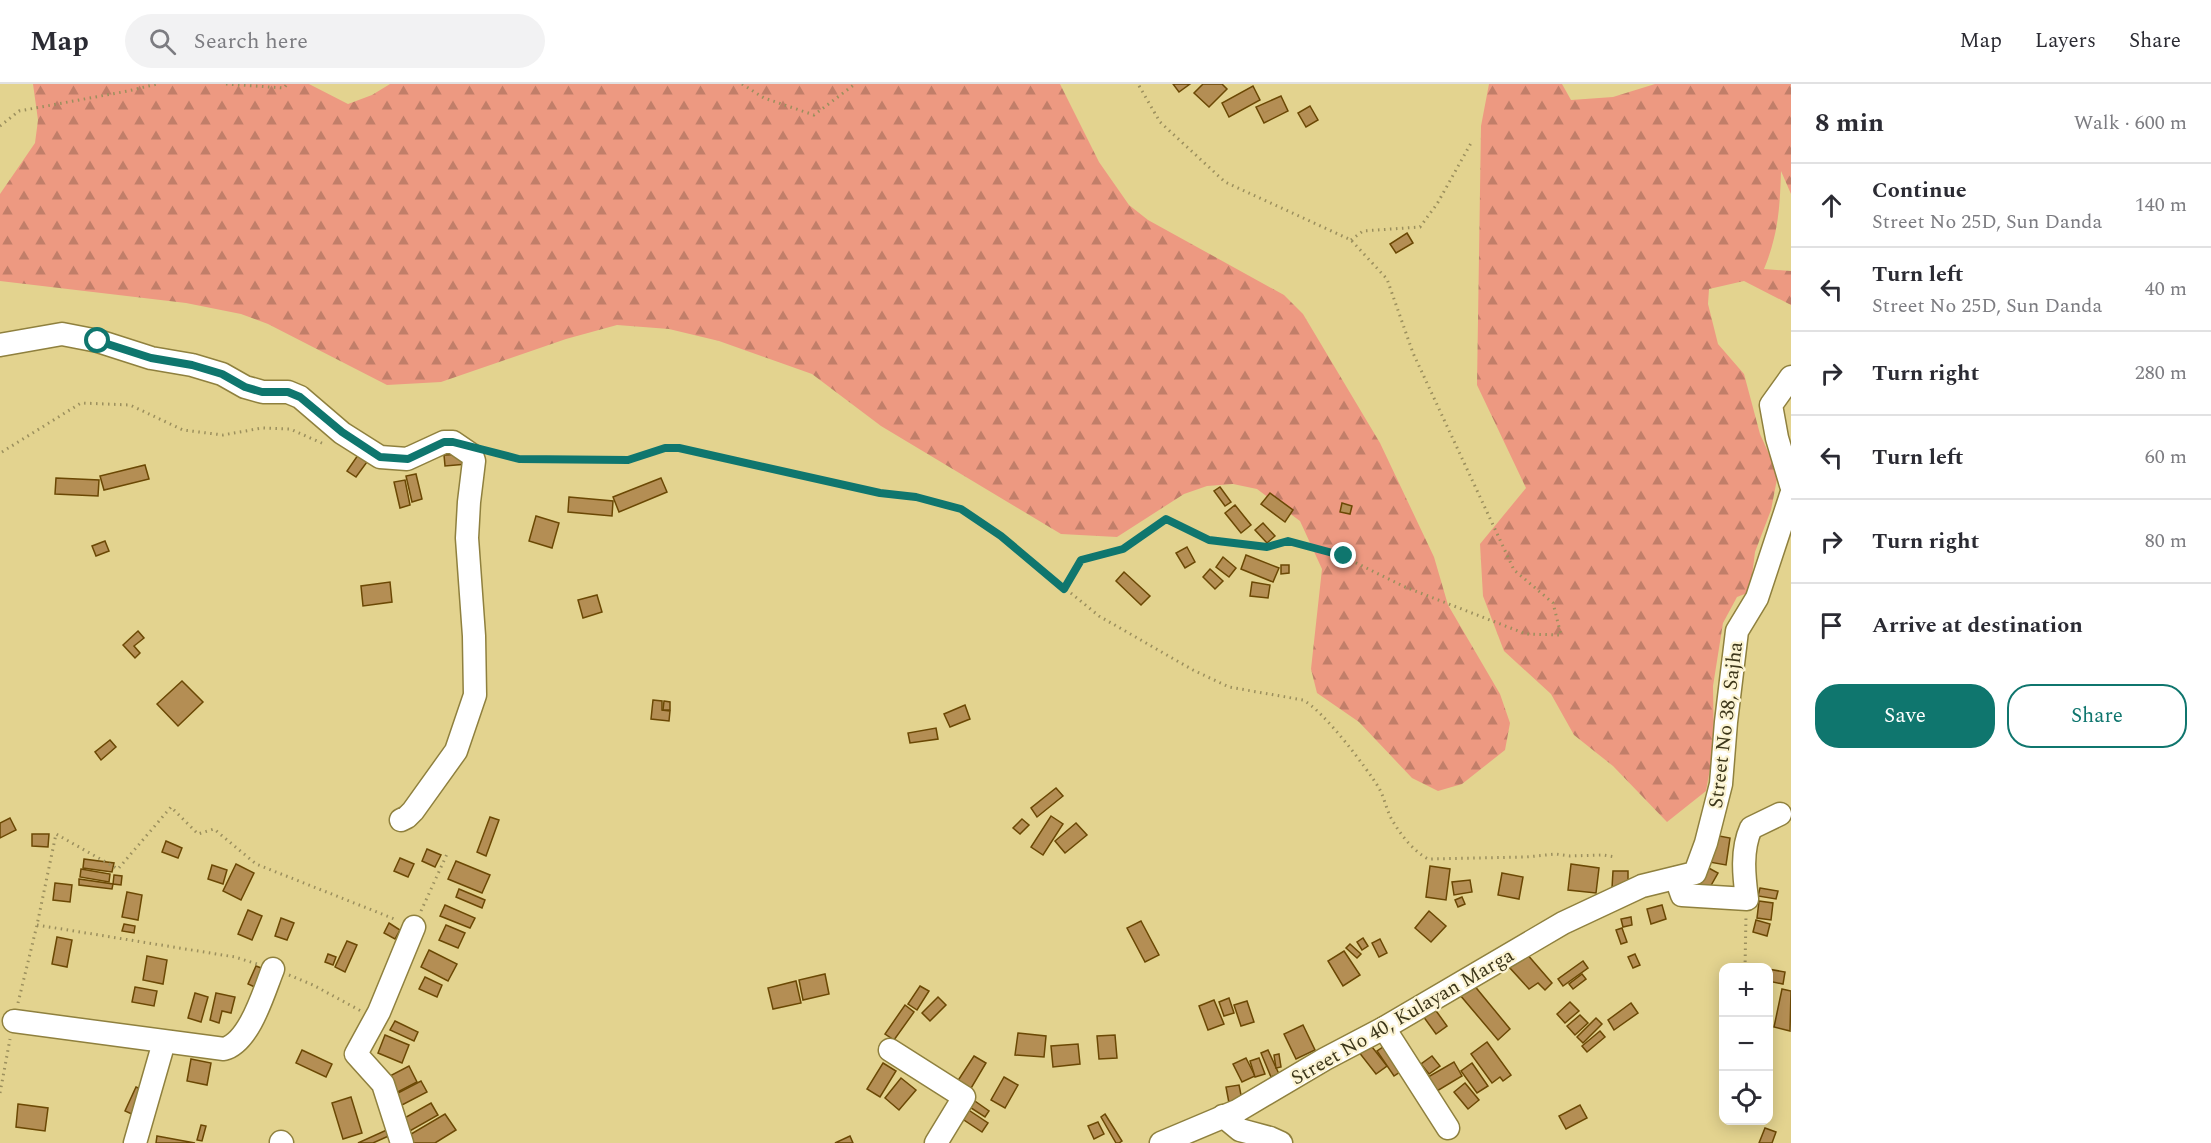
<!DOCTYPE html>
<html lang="en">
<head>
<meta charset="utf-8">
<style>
	:root { --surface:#fff; --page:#f2f2f3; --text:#2b2b33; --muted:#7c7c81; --line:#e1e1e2; --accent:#0f766e }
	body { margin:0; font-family:Spectral,serif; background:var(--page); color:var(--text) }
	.controls { position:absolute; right:18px; bottom:18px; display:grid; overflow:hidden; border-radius:12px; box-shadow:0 3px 15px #0003 }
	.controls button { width:54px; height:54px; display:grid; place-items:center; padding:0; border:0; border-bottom:2px solid var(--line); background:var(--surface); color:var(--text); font:30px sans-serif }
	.stop { position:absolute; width:18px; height:18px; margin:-14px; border:4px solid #0f766e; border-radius:50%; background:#fff }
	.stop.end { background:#0f766e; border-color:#fff; box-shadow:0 2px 6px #0008 }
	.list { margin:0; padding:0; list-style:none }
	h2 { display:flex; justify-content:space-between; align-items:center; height:78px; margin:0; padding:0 24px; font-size:26px }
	h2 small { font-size:20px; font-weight:400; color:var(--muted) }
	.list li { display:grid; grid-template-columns:39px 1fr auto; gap:18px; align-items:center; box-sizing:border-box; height:84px; padding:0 24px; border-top:2px solid var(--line) }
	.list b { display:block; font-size:22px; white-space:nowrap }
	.list p { margin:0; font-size:20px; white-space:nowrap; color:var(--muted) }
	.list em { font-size:20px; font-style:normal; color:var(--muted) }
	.actions { display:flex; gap:12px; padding:18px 24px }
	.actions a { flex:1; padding:14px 0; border:2px solid var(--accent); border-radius:24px; text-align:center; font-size:21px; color:var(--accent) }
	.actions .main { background:var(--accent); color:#fff }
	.icon { flex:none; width:33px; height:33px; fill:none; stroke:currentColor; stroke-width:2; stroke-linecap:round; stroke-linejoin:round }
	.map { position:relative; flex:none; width:1791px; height:1059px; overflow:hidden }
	header { display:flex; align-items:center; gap:36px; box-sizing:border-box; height:84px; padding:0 30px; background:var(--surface); border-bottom:2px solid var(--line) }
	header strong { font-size:28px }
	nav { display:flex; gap:33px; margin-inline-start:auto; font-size:21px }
	.search { width:420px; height:54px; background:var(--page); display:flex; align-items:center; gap:15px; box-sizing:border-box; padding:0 21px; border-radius:33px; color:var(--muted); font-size:22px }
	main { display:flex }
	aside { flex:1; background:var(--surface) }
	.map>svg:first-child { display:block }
</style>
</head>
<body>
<header>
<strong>Map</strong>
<div class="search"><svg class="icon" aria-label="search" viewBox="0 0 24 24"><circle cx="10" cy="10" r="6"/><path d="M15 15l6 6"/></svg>Search here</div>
<nav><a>Map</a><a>Layers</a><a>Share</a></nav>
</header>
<main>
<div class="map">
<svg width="1791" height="1059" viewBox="0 0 1791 1059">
	<defs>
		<pattern id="forest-firs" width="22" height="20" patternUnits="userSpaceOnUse" patternTransform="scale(1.5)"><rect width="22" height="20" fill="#ed9981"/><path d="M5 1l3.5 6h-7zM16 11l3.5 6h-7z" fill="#c17e69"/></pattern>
	</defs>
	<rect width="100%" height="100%" fill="#e3d38f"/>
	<g fill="url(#forest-firs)">
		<polygon points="33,0 309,0 348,20 372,11 390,0 1060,0 1099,78 1129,121 1148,136 1284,211 1303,230 1380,359 1434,473 1448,521 1500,610 1510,639 1505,666 1462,700 1438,707 1412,694 1359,638 1317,609 1311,585 1322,485 1300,437 1257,405 1233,400 1207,402 1184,410 1117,453 1061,450 881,342 812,290 719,257 669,245 617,241 566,255 441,298 387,301 268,240 241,230 186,219 0,197 0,110 35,59 38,36"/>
		<path d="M 1489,0 L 1562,0 L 1571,16 L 1613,13 L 1655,0 L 1791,0 L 1791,110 L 1781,87 C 1780,124 1778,151 1764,185 L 1791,187 L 1791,221 L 1744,197 L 1709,205 L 1708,220 L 1718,260 L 1744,290 L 1760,350 L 1778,390 L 1771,426 L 1755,468 L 1750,508 L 1737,513 L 1723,539 L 1713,602 L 1714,663 L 1706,707 L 1667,738 L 1613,682 L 1574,651 L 1551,610 L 1504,567 L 1483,512 L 1480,460 L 1526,404 L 1477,301 L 1481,42 Z"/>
	</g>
	<g fill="#b48e54" stroke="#6b4804" stroke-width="1.5">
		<polygon points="1173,0 1190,0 1179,8"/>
		<polygon points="1203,0 1222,0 1227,5 1209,23 1194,9"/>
		<polygon points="1253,2 1260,16 1229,33 1222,19"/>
		<polygon points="1281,12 1288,27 1264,39 1256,23"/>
		<polygon points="1310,22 1318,36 1306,43 1298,29"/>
		<polygon points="1407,149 1413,159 1396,169 1390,160"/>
		<polygon points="466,370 467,380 445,382 444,371"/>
		<polygon points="358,371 367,378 356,393 347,387"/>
		<polygon points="145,381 149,395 104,406 100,392"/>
		<polygon points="416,390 422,415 412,418 406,392"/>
		<polygon points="56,394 99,396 98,412 55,410"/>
		<polygon points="661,394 667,408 619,428 613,413"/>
		<polygon points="405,396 410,421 400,424 394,398"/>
		<polygon points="1220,403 1231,418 1225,422 1214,407"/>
		<polygon points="1270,409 1293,426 1285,438 1261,420"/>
		<polygon points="569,413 613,417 612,432 568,428"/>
		<polygon points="1342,419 1352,422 1350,430 1340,428"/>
		<polygon points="1235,421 1251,441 1241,449 1225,429"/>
		<polygon points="536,432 559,439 552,464 529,457"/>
		<polygon points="1263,439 1275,452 1267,459 1255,446"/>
		<polygon points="105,457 109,467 96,472 92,462"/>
		<polygon points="1187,463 1195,478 1185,484 1176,469"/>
		<polygon points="1246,471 1279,484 1273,498 1241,485"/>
		<polygon points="1223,473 1236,484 1229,493 1216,483"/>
		<polygon points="1281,481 1289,481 1289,489 1281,490"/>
		<polygon points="1210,485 1223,497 1215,505 1203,493"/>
		<polygon points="1124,488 1150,512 1141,521 1116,497"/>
		<polygon points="390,498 392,518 363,522 361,502"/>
		<polygon points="1252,498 1270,501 1268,514 1250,512"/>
		<polygon points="597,511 602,528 583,534 578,516"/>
		<polygon points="138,547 144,554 134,562 140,569 135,574 123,561"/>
		<polygon points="182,597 203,618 178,642 157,620"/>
		<polygon points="653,616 662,617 662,626 670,627 669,637 651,635"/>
		<polygon points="664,617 670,618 670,626 663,626"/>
		<polygon points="965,621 970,635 950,643 944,630"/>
		<polygon points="936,644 938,655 910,659 908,649"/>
		<polygon points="110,656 116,663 101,676 95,668"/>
		<polygon points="1056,704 1063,712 1037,733 1031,724"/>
		<polygon points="1051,732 1063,740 1043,771 1031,763"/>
		<polygon points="490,733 499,736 486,772 477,768"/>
		<polygon points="10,734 16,746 0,754 0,739"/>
		<polygon points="1022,735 1029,741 1020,750 1013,744"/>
		<polygon points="1076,739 1087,751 1065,769 1055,757"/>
		<polygon points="32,750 49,750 48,763 32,762"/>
		<polygon points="1714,751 1730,754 1726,781 1709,778"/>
		<polygon points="166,757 182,764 178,774 162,768"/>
		<polygon points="427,765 441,771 435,783 422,777"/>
		<polygon points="400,774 414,780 408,793 394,787"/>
		<polygon points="84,775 114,779 112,788 83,784"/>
		<polygon points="456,777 490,791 482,809 448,795"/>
		<polygon points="236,780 254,789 241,816 223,807"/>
		<polygon points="1571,780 1599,784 1596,809 1568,806"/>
		<polygon points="212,781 227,786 223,800 208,795"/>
		<polygon points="1430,782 1450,785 1446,816 1426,813"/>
		<polygon points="1705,782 1718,789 1709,805 1696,798"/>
		<polygon points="81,785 110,790 109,798 80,793"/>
		<polygon points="1613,787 1628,787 1628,804 1612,804"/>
		<polygon points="1502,789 1523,793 1519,815 1498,811"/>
		<polygon points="114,791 122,792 121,801 113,800"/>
		<polygon points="79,795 113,800 112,805 79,801"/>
		<polygon points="1470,796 1472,808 1454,811 1452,798"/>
		<polygon points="55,799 72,801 70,818 53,816"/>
		<polygon points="1760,804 1778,807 1776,815 1758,812"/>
		<polygon points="459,805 485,816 482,824 456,813"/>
		<polygon points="127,808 142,811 138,836 122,833"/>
		<polygon points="1462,813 1465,820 1458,823 1455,816"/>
		<polygon points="1759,817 1773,819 1771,836 1757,834"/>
		<polygon points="445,821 475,834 470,844 440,832"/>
		<polygon points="1662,821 1666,835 1651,840 1647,825"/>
		<polygon points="248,826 262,832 252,856 238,850"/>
		<polygon points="1429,827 1446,842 1431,858 1415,844"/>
		<polygon points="1631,833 1632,841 1623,843 1621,835"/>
		<polygon points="281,834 294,839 287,856 275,852"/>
		<polygon points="1756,836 1770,840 1767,852 1753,848"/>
		<polygon points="1141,837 1159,871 1145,878 1127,844"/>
		<polygon points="389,839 400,846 395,855 384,849"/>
		<polygon points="124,840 135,842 134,849 122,847"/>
		<polygon points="446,841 465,849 458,864 439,856"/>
		<polygon points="1622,844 1627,858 1621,860 1616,846"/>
		<polygon points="57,853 72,856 67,883 52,880"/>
		<polygon points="1363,854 1368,862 1362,866 1357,858"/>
		<polygon points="1380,855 1387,869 1379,873 1372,859"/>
		<polygon points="347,857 357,861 345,888 335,883"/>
		<polygon points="1350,860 1361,870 1357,874 1346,864"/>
		<polygon points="429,866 457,880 448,897 421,883"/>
		<polygon points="1344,867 1360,891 1343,902 1328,877"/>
		<polygon points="1526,869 1552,899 1545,906 1538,899 1529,905 1509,883"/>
		<polygon points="328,870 336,873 333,881 325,878"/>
		<polygon points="1635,870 1640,881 1633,884 1628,873"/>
		<polygon points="147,872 167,876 163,900 143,896"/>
		<polygon points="1583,877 1588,884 1563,902 1558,895"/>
		<polygon points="256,882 269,887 261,906 248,900"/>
		<polygon points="1768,885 1785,888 1783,900 1768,897"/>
		<polygon points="825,890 829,910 803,916 799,896"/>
		<polygon points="1582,890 1586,895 1573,905 1569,900"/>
		<polygon points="425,893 442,901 437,913 419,905"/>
		<polygon points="796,897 801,919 773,925 768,904"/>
		<polygon points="1473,900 1510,945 1498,956 1460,911"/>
		<polygon points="920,902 929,907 917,926 908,920"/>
		<polygon points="135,903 157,907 154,922 132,918"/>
		<polygon points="1782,905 1791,907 1790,947 1774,943"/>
		<polygon points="195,909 208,913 201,938 188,934"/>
		<polygon points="216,909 235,913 231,929 222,927 219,939 210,936"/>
		<polygon points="938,913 946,921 930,937 922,929"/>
		<polygon points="1229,914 1234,929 1224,932 1219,918"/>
		<polygon points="1214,916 1224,940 1208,946 1199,922"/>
		<polygon points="1247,917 1254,938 1241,942 1234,921"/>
		<polygon points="1570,918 1579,927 1565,939 1557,930"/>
		<polygon points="1631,919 1638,929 1614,946 1608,936"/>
		<polygon points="905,921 914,928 894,956 885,950"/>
		<polygon points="1434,924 1447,942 1436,950 1423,932"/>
		<polygon points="1580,931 1588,939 1575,951 1567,942"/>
		<polygon points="1596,934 1602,940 1583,959 1577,953"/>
		<polygon points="395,937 418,948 414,957 390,946"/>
		<polygon points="1303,941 1315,966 1296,975 1284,950"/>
		<polygon points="1600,947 1605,953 1587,968 1582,962"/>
		<polygon points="1018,949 1046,952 1044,973 1015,971"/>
		<polygon points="385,951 409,961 402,979 378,969"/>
		<polygon points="1115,951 1117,974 1099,975 1097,952"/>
		<polygon points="1487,958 1511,991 1503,997 1500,993 1492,999 1471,970"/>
		<polygon points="1369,959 1387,982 1376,990 1358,967"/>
		<polygon points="1078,960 1080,980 1053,983 1051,962"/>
		<polygon points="1386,961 1403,986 1394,992 1377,967"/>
		<polygon points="302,966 332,980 326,993 296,979"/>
		<polygon points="1268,966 1279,990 1271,993 1261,969"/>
		<polygon points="1279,970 1281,983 1276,984 1274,971"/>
		<polygon points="974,972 986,979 970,1006 957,998"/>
		<polygon points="1432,972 1440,982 1429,990 1421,980"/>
		<polygon points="1246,974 1255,992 1242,998 1233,980"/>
		<polygon points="1259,974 1265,990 1255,993 1250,977"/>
		<polygon points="191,975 211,979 207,1001 187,997"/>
		<polygon points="1454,978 1462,992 1437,1007 1428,993"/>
		<polygon points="883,979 896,987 880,1013 867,1005"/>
		<polygon points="1472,979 1488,1002 1477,1009 1461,987"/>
		<polygon points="409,982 417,998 392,1011 384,995"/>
		<polygon points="1004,993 1018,1001 1005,1024 991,1016"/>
		<polygon points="901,994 916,1006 899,1026 885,1014"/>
		<polygon points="421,997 427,1008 402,1021 396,1010"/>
		<polygon points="1465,999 1479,1016 1468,1025 1454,1008"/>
		<polygon points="1239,1001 1242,1016 1229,1019 1226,1003"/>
		<polygon points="136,1003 147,1008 136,1032 125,1027"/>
		<polygon points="351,1013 362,1049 343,1055 332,1019"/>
		<polygon points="972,1015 989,1027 985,1033 968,1022"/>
		<polygon points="431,1019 438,1031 408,1048 401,1036"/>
		<polygon points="18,1020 48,1024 45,1047 16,1043"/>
		<polygon points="1580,1021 1587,1034 1566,1045 1559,1032"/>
		<polygon points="967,1025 988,1039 982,1048 961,1034"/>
		<polygon points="445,1030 456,1046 435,1059 410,1059 406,1053"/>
		<polygon points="1105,1030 1122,1057 1119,1059 1116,1059 1101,1033"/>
		<polygon points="1098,1038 1104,1050 1094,1055 1088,1042"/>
		<polygon points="201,1041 206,1042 202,1057 197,1056"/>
		<polygon points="391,1044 393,1050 373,1059 358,1059"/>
		<polygon points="1765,1044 1776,1048 1772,1059 1759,1059"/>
		<polygon points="157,1052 195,1059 156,1059"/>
		<polygon points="850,1052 853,1059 835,1059"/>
	</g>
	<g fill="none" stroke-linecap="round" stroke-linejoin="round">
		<g stroke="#8f803e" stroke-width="25">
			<g id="minor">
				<polyline points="0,261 62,250 98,257 151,274 192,281 222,290 245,303 263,308 288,308 300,313 342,349 380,373 407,375 444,358 453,358 472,371 474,377 469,418 467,454 474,552 475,611 456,667 413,727 407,733 401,736"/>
				<polyline points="1791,293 1771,321 1777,354 1791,401"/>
				<path d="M 1676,794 L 1682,811 L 1747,815 C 1744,792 1741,766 1751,744 L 1780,730"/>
				<path d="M 14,937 L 224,965 C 250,958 264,907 273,885"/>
				<polyline points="1384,944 1448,1044"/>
				<polyline points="890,966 964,1013 936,1059"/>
				<polyline points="1223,1032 1240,1046 1270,1054 1281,1059"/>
				<polyline points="281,1058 282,1059"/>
				<polyline points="135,1059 164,958"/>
				<polyline points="402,1059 383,1000 356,970 379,928 414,843"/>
				<polyline points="1161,1059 1237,1027 1325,975 1384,944 1563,839 1642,802 1695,789 1706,759 1721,700 1726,638 1737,547 1757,514 1791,411"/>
			</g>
		</g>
		<g stroke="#9b8f5d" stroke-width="3" stroke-dasharray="1.5 4.5" stroke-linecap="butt">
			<polyline points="226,0 284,4 287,0"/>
			<polyline points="742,0 764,14 814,31 855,0"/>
			<polyline points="0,42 19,27 128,7 157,0"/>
			<polyline points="1351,156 1363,147 1420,143 1437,120 1471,59"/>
			<polyline points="2,368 81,319 130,321 183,346 223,351 262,344 290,345 324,360"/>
			<path d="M 491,368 L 519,375 L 628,376 L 665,364 L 679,364 L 880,409 L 916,413 L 961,425 L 1001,452 L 1099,532 L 1193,586 L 1229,603 L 1303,616 C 1323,626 1366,683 1379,704 C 1384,713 1386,724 1391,734 C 1400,750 1412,766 1428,775 L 1526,773 L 1556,770 L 1570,772 L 1603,771 L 1615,773"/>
			<polyline points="1064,505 1081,476 1123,465 1166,434 1209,456 1267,463 1288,457 1344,473 1405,503 1526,550 1561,551 1553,519 1514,486 1413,269 1387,195 1351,156 1225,98 1160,38 1138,0"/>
			<polyline points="421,827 447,770"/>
			<polyline points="37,841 235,873 257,880"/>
			<polyline points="1745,884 1746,831"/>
			<polyline points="289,891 313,901 361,927"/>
			<polyline points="18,919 37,841 56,750 118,785 171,723 198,750 214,745 256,780 397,836"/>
			<polyline points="0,1009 10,955"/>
		</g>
		<use href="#minor" stroke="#fff" stroke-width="22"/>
	</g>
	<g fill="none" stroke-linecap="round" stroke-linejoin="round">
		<polyline stroke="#0f766e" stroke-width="8" points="98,257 151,274 192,281 222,290 245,303 262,308 288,308 300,313 342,348 380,373 408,375 444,358 453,358 519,375 628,376 665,364 679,364 880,409 916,413 961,425 1001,452 1064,505 1081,476 1123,465 1166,435 1209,456 1267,463 1288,457 1344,472"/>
	</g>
	<g text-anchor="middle" stroke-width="4.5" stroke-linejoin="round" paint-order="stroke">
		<g font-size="20" fill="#3c361a" stroke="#fcf4d3">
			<text transform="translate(1725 641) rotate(-83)" y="7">Street No 38, Sajha</text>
			<text transform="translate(1402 932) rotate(-30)" y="7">Street No 40, Kulayan Marga</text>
		</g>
	</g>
</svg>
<div class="controls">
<button>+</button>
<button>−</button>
<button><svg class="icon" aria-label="locate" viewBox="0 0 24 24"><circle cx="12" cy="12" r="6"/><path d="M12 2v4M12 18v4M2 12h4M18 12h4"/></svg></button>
</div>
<div class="stop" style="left:98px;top:257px"></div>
<div class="stop end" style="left:1344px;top:472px"></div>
</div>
<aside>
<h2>8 min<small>Walk · 600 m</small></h2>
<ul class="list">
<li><svg class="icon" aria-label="ahead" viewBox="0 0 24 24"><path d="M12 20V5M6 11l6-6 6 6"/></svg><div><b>Continue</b><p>Street No 25D, Sun Danda</p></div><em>140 m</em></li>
<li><svg class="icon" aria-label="left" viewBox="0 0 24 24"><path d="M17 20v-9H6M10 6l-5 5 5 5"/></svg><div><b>Turn left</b><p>Street No 25D, Sun Danda</p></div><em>40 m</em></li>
<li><svg class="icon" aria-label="right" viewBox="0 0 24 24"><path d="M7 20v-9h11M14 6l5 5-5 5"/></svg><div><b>Turn right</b></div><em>280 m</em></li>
<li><svg class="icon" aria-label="left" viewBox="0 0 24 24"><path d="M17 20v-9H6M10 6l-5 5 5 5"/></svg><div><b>Turn left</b></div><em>60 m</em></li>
<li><svg class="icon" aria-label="right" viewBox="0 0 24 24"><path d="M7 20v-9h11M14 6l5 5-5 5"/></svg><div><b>Turn right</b></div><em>80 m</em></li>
<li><svg class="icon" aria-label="arrive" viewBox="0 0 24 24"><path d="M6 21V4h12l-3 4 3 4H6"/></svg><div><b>Arrive at destination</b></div></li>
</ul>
<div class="actions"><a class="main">Save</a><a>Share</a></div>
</aside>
</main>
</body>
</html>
